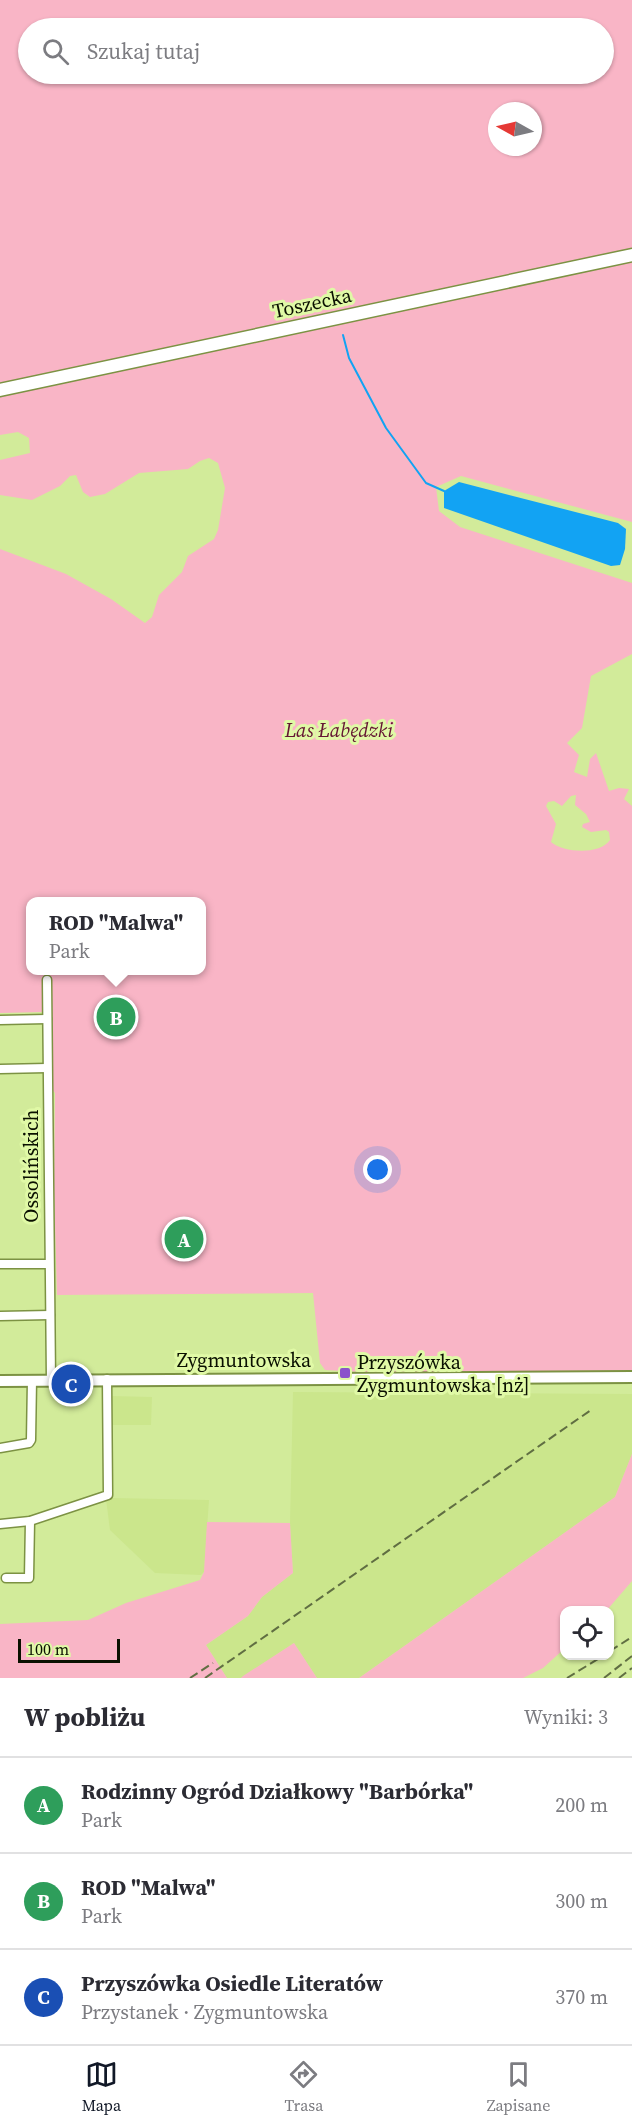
<!DOCTYPE html>
<html lang="pl">
<head>
<meta charset="utf-8">
<style>
	:root { --surface:#fff; --page:#f2f2f3; --text:#2b2b33; --muted:#7c7c81; --line:#e1e1e2; --accent:#111827 }
	body { margin:0; font-family:"Source Serif 4",serif; background:var(--page); color:var(--text) }
	.controls { position:absolute; right:18px; bottom:18px; display:grid; overflow:hidden; border-radius:12px; box-shadow:0 2px 4px #0004 }
	.controls button { width:54px; height:54px; display:grid; place-items:center; padding:0; border:0; border-bottom:2px solid var(--line); background:var(--surface); color:var(--text); font:30px sans-serif }
	.compass { position:absolute; left:488px; top:102px; width:54px; height:54px; border-radius:50%; background:var(--surface); box-shadow:0 2px 4px #0004; rotate:278deg }
	.scale { position:absolute; left:18px; bottom:15px; width:102px; box-sizing:border-box; padding-left:6px; border:3px solid #0a1000; border-top:0; font-size:16px; line-height:21px; white-space:nowrap; color:#0a1000; -webkit-text-stroke:4px #e0f9a6; paint-order:stroke }
	.you { position:absolute; left:378px; top:1170px; width:21px; height:21px; margin:-15px; border:4px solid #fff; border-radius:50%; background:#1a73e8; box-shadow:0 0 0 9px #1a73e833 }
	.badge { display:grid; place-items:center; width:39px; height:39px; border-radius:50%; background:var(--accent); color:#fff; font-size:20px; font-weight:700 }
	.pin { position:absolute; translate:-50% -50%; border:3px solid #fff; box-shadow:0 2px 6px #0006 }
	.popup { position:absolute; left:26px; top:897px; width:180px; height:78px; box-sizing:border-box; display:grid; place-content:center; border-radius:12px; background:var(--surface); filter:drop-shadow(0 2px 4px #0005); font-size:20px; white-space:nowrap; color:var(--muted) }
	.popup b { font-size:22px; color:var(--text) }
	.popup::after { content:''; position:absolute; left:50%; top:100%; margin-left:-12px; border:12px solid transparent; border-top-color:var(--surface) }
	.list { margin:0; padding:0; list-style:none }
	h2 { display:flex; justify-content:space-between; align-items:center; height:78px; margin:0; padding:0 24px; font-size:26px }
	h2 small { font-size:20px; font-weight:400; color:var(--muted) }
	.list li { display:grid; grid-template-columns:39px 1fr auto; gap:18px; align-items:center; box-sizing:border-box; height:96px; padding:0 24px; border-top:2px solid var(--line) }
	.list b { display:block; font-size:22px; white-space:nowrap }
	.list p { margin:0; font-size:20px; white-space:nowrap; color:var(--muted) }
	.list em { font-size:20px; font-style:normal; color:var(--muted) }
	.icon { flex:none; width:33px; height:33px; fill:none; stroke:currentColor; stroke-width:2; stroke-linecap:round; stroke-linejoin:round }
	.map { position:relative; flex:none; width:632px; height:1678px; overflow:hidden }
	.search { position:absolute; background:var(--surface); box-shadow:0 2px 4px #0004; left:18px; right:18px; top:18px; height:66px; display:flex; align-items:center; gap:15px; box-sizing:border-box; padding:0 21px; border-radius:33px; color:var(--muted); font-size:22px }
	.sheet { height:366px; background:var(--surface) }
	nav { display:flex; justify-content:space-around; align-items:center; box-sizing:border-box; height:84px; border-top:2px solid var(--line); background:var(--surface); font-size:16px; color:var(--muted) }
	nav a { display:grid; justify-items:center; gap:3px }
	nav .on { color:var(--accent) }
	.map>svg:first-child { display:block }
</style>
</head>
<body>
<div class="map">
<svg width="632" height="1678" viewBox="0 0 632 1678">
	<rect width="100%" height="100%" fill="#d2eb9a"/>
	<g fill="#cbe68c">
		<polygon points="293,1392 632,1394 632,1454 615,1497 359,1678 317,1678 294,1643 241,1678 227,1678 206,1645 248,1616 262,1597 293,1573 290,1523"/>
		<polygon points="111,1396 152,1397 151,1425 112,1425"/>
		<polygon points="113,1498 209,1500 204,1572 201,1575 155,1573 110,1530 106,1499"/>
	</g>
	<g fill="#f9b5c6" fill-rule="evenodd">
		<path d="M 0,0 L 632,0 L 632,522 L 461,476 L 436,487 L 439,511 L 460,527 L 632,583 L 632,654 L 591,676 L 582,728 L 567,743 L 579,755 L 574,772 L 587,777 L 590,759 L 596,753 L 609,791 L 619,788 L 629,789 L 624,799 L 632,806 L 632,1371 L 381,1373 L 325,1370 L 320,1363 L 313,1293 L 57,1295 L 54,1188 L 55,1093 L 51,1088 L 49,972 L 44,1012 L 0,1013 L 0,549 L 66,574 L 111,599 L 145,623 L 152,617 L 159,595 L 182,572 L 188,556 L 214,539 L 218,530 L 225,488 L 218,463 L 209,458 L 200,461 L 188,469 L 139,473 L 105,494 L 90,497 L 83,492 L 76,475 L 70,476 L 60,486 L 32,500 L 0,495 L 0,460 L 30,453 L 29,438 L 18,432 L 0,435 ZM 28,28 L 604,28 L 604,74 L 28,74 ZM 497,111 L 533,111 L 533,147 L 497,147 ZM 576,795 L 575,805 L 586,814 L 590,822 L 583,824 L 582,827 L 591,832 L 606,830 L 609,832 L 610,840 C 600,855 564,853 551,842 L 556,824 L 546,806 L 548,802 L 554,801 L 562,806 L 571,796 ZM 30,902 L 201,902 L 201,970 L 30,970 Z"/>
		<polygon points="632,1454 632,1581 607,1610 564,1610 564,1649 543,1668 523,1678 359,1678 615,1497"/>
		<polygon points="207,1522 290,1523 293,1573 262,1597 248,1616 206,1645 227,1678 0,1678 0,1624 88,1620 126,1603 200,1580 204,1572"/>
		<polygon points="294,1643 317,1678 241,1678 243,1676"/>
	</g>
	<polygon fill="#12a3f3" points="459,482 618,523 626,529 625,549 620,565 611,566 444,508 444,491"/>
	<g fill="none" stroke-linecap="round" stroke-linejoin="round">
		<polyline stroke="#12a3f3" stroke-width="2" points="343,335 349,358 386,428 426,483 444,491"/>
		<g stroke="#7c9243" stroke-width="11">
			<g id="minor">
				<polyline points="47,980 51,1380"/>
				<polyline points="0,1020 47,1019"/>
				<polyline points="0,1069 47,1068"/>
				<polyline points="0,1264 49,1264"/>
				<polyline points="0,1316 50,1315"/>
				<polyline points="0,1448 29,1443 31,1440 32,1380"/>
				<polyline points="0,1524 30,1521 108,1495 107,1379"/>
				<polyline points="6,1578 29,1578 30,1521"/>
			</g>
		</g>
		<g stroke="#7c9243" stroke-width="14">
			<polyline id="tertiary" points="0,1381 632,1377"/>
		</g>
		<g stroke="#7c9243" stroke-width="15">
			<polyline id="secondary" points="0,390 632,255"/>
		</g>
		<use href="#minor" stroke="#fff" stroke-width="8"/>
		<use href="#tertiary" stroke="#fff" stroke-width="10"/>
		<use href="#secondary" stroke="#fff" stroke-width="12"/>
		<g stroke="#606e42" stroke-width="2" stroke-dasharray="9 4.5" stroke-linecap="butt">
			<polyline points="610,1651 632,1637"/>
			<polyline points="190,1678 213,1663"/>
			<polyline points="205,1678 591,1410"/>
			<polyline points="567,1678 603,1656"/>
			<polyline points="604,1678 632,1656"/>
			<polyline points="619,1678 632,1668"/>
		</g>
	</g>
	<rect fill="#8b53cb" stroke="#e0f9a6" stroke-width="2" x="339" y="1367" width="12" height="12" rx="3"/>
	<g text-anchor="middle" stroke-width="6" stroke-linejoin="round" paint-order="stroke">
		<g font-size="20" fill="#0a1000" stroke="#e0f9a6">
			<text transform="translate(312 303) rotate(-12)" y="7">Toszecka</text>
			<text transform="translate(31 1166) rotate(-90)" y="7">Ossolińskich</text>
			<text x="244" y="1367">Zygmuntowska</text>
		</g>
		<g font-size="20" font-style="italic" fill="#641533" stroke="#e0f9a6">
			<text x="339" y="737">Las Łabędzki</text>
		</g>
		<g font-size="20" fill="#0a1000" stroke="#e0f9a6" text-anchor="start">
			<text x="357" y="1369">Przyszówka<tspan x="357" dy="23">Zygmuntowska [nż]</tspan></text>
		</g>
	</g>
</svg>
<div class="controls">
<button><svg class="icon" aria-label="locate" viewBox="0 0 24 24"><circle cx="12" cy="12" r="6"/><path d="M12 2v4M12 18v4M2 12h4M18 12h4"/></svg></button>
</div>
<svg class="compass" viewBox="-18 -18 36 36"><path d="M0-13l5 13h-10z" fill="#e53935"/><path d="M0 13l5-13h-10z" fill="#7c7c81"/></svg>
<div class="scale">100 m</div>
<div class="you"></div>
<div class="pin badge" style="left:184px;top:1239px;background:#2e9e5b">A</div>
<div class="pin badge" style="left:116px;top:1017px;background:#2e9e5b">B</div>
<div class="popup"><b>ROD &quot;Malwa&quot;</b>Park</div>
<div class="pin badge" style="left:71px;top:1384px;background:#1a4fb4">C</div>
<div class="search"><svg class="icon" aria-label="search" viewBox="0 0 24 24"><circle cx="10" cy="10" r="6"/><path d="M15 15l6 6"/></svg>Szukaj tutaj</div>
</div>
<section class="sheet">
<h2>W pobliżu<small>Wyniki: 3</small></h2>
<ul class="list">
<li><span class="badge" style="background:#2e9e5b">A</span><div><b>Rodzinny Ogród Działkowy &quot;Barbórka&quot;</b><p>Park</p></div><em>200 m</em></li>
<li><span class="badge" style="background:#2e9e5b">B</span><div><b>ROD &quot;Malwa&quot;</b><p>Park</p></div><em>300 m</em></li>
<li><span class="badge" style="background:#1a4fb4">C</span><div><b>Przyszówka Osiedle Literatów</b><p>Przystanek · Zygmuntowska</p></div><em>370 m</em></li>
</ul>
</section>
<nav>
<a class="on"><svg class="icon" aria-label="map" viewBox="0 0 24 24"><path d="M3 6l6-2 6 2 6-2v14l-6 2-6-2-6 2zM9 4v14M15 6v14"/></svg>Mapa</a>
<a><svg class="icon" aria-label="directions" viewBox="0 0 24 24"><path d="M12 3l9 9-9 9-9-9zM9 14v-3h6M13 9l2 2-2 2"/></svg>Trasa</a>
<a><svg class="icon" aria-label="saved" viewBox="0 0 24 24"><path d="M7 4h10v16l-5-4-5 4z"/></svg>Zapisane</a>
</nav>
</body>
</html>
